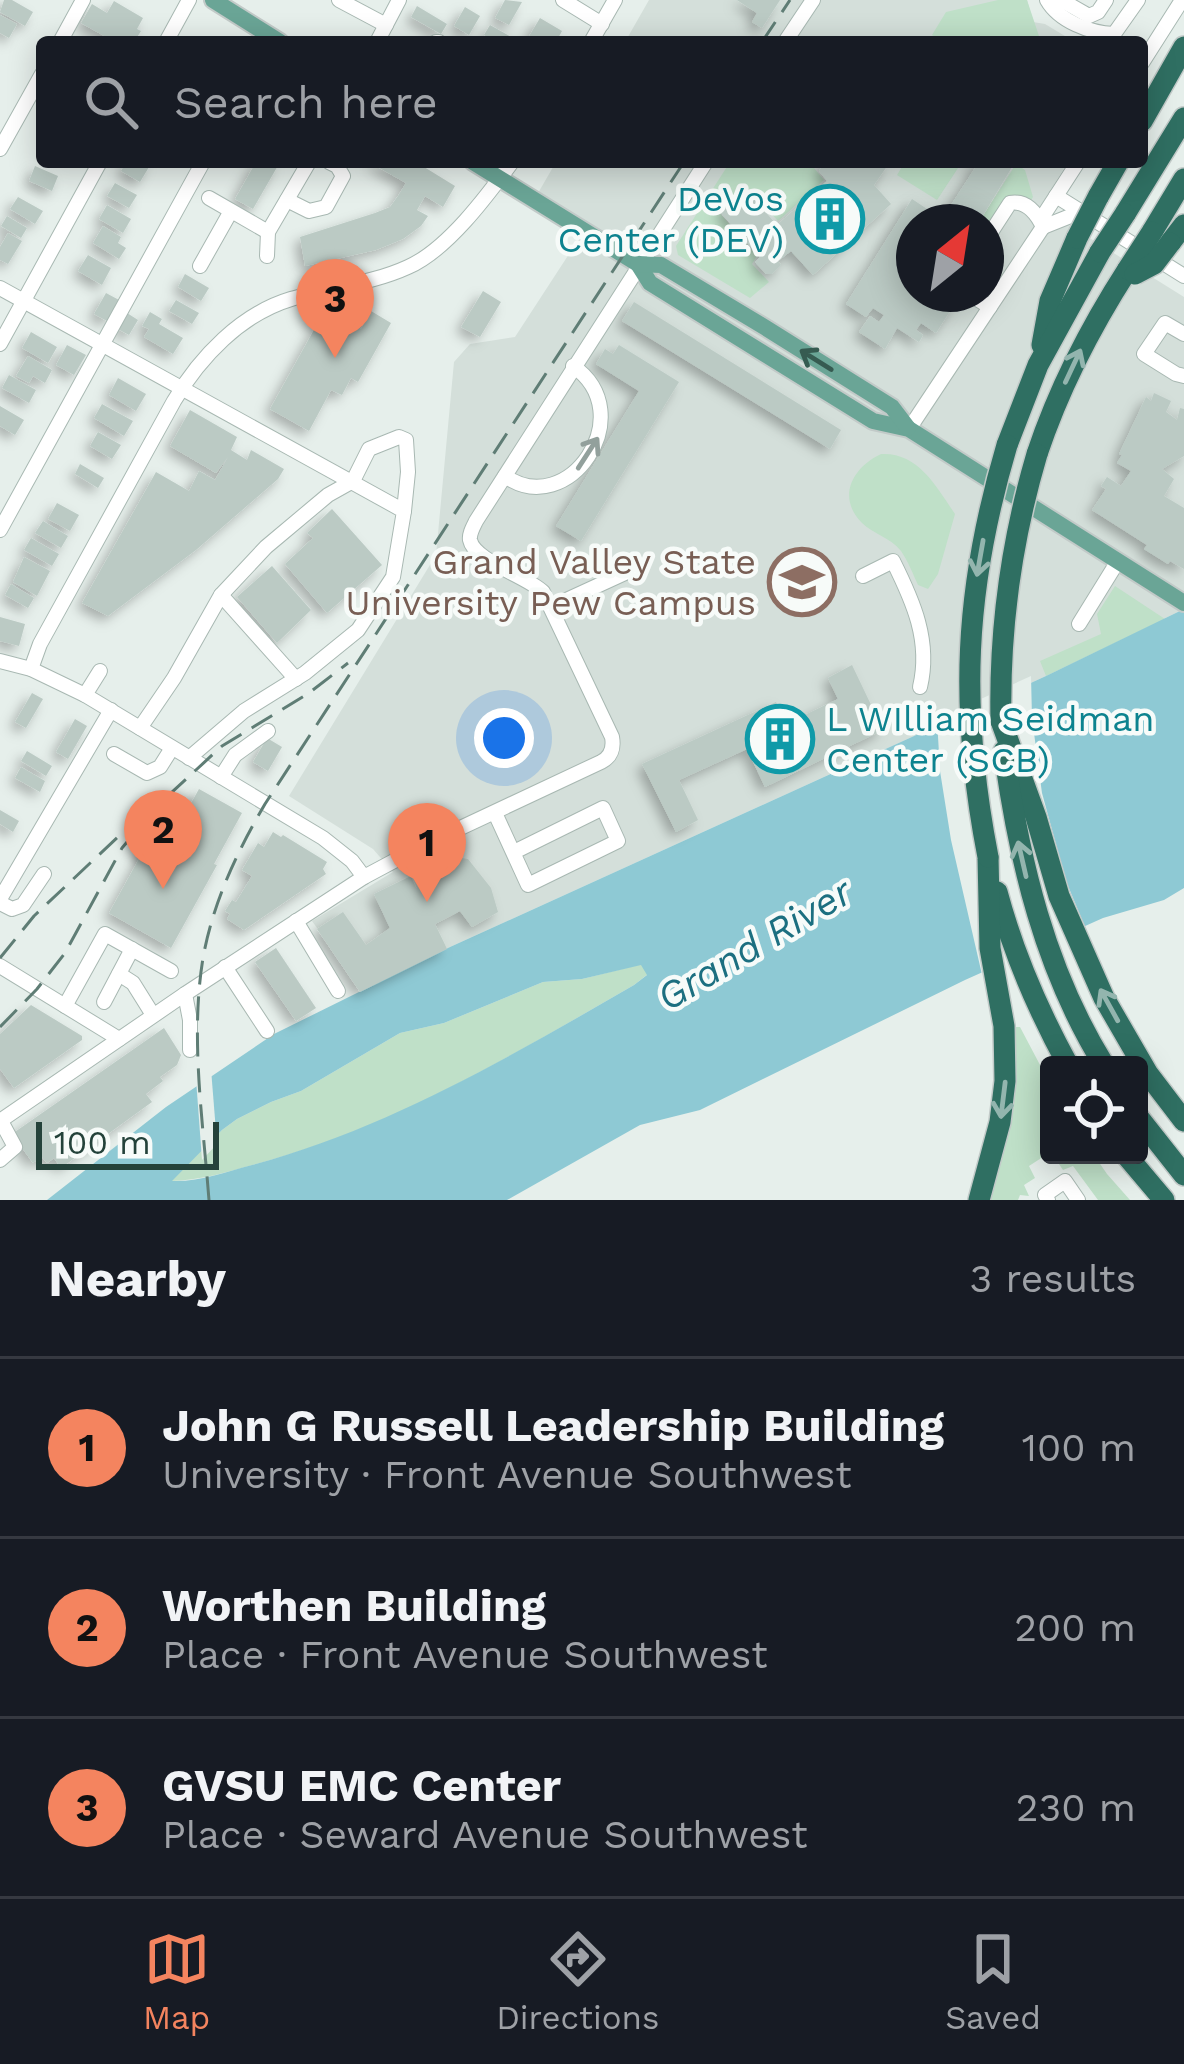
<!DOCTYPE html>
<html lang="en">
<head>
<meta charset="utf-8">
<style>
	:root { --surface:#171b24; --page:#242831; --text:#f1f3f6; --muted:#9ea1a6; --line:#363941; --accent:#f4845f }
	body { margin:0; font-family:"Work Sans",sans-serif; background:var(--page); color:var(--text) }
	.controls { position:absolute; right:36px; bottom:36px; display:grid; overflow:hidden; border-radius:12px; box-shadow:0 6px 30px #0003 }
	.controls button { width:108px; height:108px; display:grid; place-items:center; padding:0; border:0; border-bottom:3px solid var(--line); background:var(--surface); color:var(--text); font:60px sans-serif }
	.compass { position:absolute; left:896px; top:204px; width:108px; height:108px; border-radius:50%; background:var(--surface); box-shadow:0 6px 30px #0003; rotate:30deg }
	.scale { position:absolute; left:36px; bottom:30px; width:183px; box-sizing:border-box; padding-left:12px; border:6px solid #24423a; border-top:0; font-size:33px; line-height:42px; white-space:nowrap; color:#24423a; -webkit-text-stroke:9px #f7fbf9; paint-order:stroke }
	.you { position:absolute; left:504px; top:738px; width:42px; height:42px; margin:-30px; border:9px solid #fff; border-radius:50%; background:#1a73e8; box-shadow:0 0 0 18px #1a73e833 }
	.badge { display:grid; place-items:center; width:78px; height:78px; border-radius:50%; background:var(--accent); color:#111; font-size:39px; font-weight:700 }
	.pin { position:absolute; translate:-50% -99px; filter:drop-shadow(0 3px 6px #0008) }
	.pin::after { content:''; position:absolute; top:63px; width:42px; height:36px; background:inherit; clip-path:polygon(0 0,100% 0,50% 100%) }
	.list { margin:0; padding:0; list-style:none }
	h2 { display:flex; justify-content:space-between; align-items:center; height:156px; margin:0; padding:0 48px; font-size:51px }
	h2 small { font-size:39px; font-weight:400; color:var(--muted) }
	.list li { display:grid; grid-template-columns:78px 1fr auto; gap:36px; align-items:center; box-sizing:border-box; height:180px; padding:0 48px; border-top:3px solid var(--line) }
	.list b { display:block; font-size:45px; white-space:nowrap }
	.list p { margin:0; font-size:39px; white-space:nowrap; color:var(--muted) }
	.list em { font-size:39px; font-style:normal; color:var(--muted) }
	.icon { flex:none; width:66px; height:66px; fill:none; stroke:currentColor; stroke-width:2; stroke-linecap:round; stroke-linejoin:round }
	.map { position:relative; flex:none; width:1184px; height:1200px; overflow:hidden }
	.search { position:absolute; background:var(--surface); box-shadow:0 6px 30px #0003; left:36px; right:36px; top:36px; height:132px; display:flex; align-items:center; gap:30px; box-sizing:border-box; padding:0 42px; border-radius:12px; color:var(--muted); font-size:45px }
	.sheet { height:696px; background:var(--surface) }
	nav { display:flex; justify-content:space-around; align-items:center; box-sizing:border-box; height:168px; border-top:3px solid var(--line); background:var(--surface); font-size:33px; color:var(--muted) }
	nav a { display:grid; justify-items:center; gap:6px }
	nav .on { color:var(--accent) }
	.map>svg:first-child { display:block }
</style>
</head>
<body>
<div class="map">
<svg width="1184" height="1200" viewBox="0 0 1184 1200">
	<defs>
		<filter id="shadow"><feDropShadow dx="-5.5" dy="5.5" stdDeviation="6" flood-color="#0004"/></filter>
	</defs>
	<rect width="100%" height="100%" fill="#e6efeb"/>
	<g fill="#d4dfda" fill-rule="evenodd">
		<polygon points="649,0 1027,0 1033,22 1045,24 1075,42 625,42"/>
		<path d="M 556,162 L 1068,162 L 1040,207 L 1184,297 L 1184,609 L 1046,676 L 450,947 L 363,992 L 312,921 L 393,872 L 373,849 L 289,796 L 436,555 L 454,362 L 470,344 L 515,337 L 584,231 L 534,200 ZM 914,222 L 986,222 L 986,294 L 914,294 Z"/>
	</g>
	<g fill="#bfe0c8">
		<polygon points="998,0 1027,0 1041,42 973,42 964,37 959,42 943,42 932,35 946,12"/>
		<polygon points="730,162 822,162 814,168 824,180 778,221 747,187 718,211 757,256 752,264 769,282 750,298 678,255 676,246"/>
		<polygon points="905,162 962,162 937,200 897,175"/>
		<polygon points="1016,164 1025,170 1033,197 1028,205 1017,197 986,232 986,222 979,222"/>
		<path d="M 881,454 C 918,452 936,486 955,514 L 938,574 L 928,589 L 918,585 C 913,574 908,561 901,551 C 890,537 873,534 862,523 C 836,497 853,467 881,454 Z"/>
		<polygon points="1115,586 1165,619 1046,676 1040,661 1101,634 1097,614"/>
		<path d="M 642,964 L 648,974 L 634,985 C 514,1054 395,1127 260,1163 C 230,1171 201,1181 170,1181 L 222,1130 L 237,1119 L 271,1102 L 301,1091 L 400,1033 L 444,1023 L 543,982 L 582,979 Z"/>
		<polygon points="1010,1027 1020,1027 1049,1082 1049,1153 1029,1166 1035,1178 1024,1185 1029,1196 1020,1195 1018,1200 989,1200"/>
		<polygon points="1053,1155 1094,1155 1107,1174 1130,1200 1098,1200 1073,1166 1063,1170"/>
	</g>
	<path fill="#8ec9d4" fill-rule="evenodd" d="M 1184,609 L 1184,888 L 1164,900 L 1103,918 L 965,980 L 700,1110 L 640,1125 L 507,1200 L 47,1200 L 166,1107 L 274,1034 L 450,947 L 1046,676 ZM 641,965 L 647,975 L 634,985 C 511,1056 390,1128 252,1165 C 226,1172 199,1182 172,1181 L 222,1130 L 237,1119 L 271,1102 L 301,1091 L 400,1033 L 444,1023 L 543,982 L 582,979 Z"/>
	<g fill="#e6efeb">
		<polygon points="1031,676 1032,718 1042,793 1066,881 1087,932 983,979 951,840 940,771 937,719"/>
		<polygon points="211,1069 217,1144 202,1160 196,1079"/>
	</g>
	<g fill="#bbcac4" filter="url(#shadow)">
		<polygon points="4,0 12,0 33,12 25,26 0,12"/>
		<polygon points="505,0 522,2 509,25 495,18"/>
		<polygon points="737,0 780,0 762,28 752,22 757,13"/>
		<polygon points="114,1 143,18 137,29 141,31 134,42 115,42 81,23 92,4 107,13"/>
		<polygon points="417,6 447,24 441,34 411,17"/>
		<polygon points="465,7 480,16 469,35 454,26"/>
		<polygon points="0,15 17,24 9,38 0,33"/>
		<polygon points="540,18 562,31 556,42 536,42 528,38"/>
		<polygon points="490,25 520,42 496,42 484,35"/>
		<polygon points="126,162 152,162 140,182 121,171"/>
		<polygon points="256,162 280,162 253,209 235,199"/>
		<polygon points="369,162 416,162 455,186 443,207 425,196 417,210 428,216 421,226 403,239 376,250 305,266 300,237 375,213 390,207 398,196 406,183"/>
		<polygon points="825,162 890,162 874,185 891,204 813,275 791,251 778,261 781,265 772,274 766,274 755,262 760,257 720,212 745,189 777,225 827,181 819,171"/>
		<polygon points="975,162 1015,162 979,222 914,222 914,294 947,294 957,300 936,333 921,323 916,330 923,335 919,342 897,328 885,349 859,332 870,316 879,322 884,315 873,308 866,317 846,304 912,199 942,219 975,168 972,166"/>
		<polygon points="35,166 58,176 52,191 29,181"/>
		<polygon points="115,183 137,195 129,208 107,196"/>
		<polygon points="18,197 43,211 35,224 10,209"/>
		<polygon points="107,205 131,219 123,233 99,219"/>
		<polygon points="7,216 27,228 21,238 1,226"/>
		<polygon points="103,226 121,237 118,243 126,248 119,259 93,243"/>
		<polygon points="8,233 22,241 8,264 0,260 0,247"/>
		<polygon points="88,255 111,268 102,285 78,271"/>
		<polygon points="185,274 209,288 201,301 178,287"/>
		<polygon points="483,291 501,302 480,337 461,327"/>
		<polygon points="106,293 119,300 107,321 94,314"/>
		<polygon points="176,300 199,313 192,324 169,311"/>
		<polygon points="634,302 841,430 830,449 622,321"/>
		<polygon points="371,311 391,323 358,382 351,378 342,395 331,390 309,431 270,409 315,328 332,338 343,318 361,329"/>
		<polygon points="150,312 162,319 159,324 183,338 173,354 144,337 149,329 142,326"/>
		<polygon points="127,313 138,320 129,335 118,329"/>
		<polygon points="31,332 57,347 48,363 22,348"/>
		<polygon points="67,345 86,355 74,375 56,365"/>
		<polygon points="619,345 679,382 581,541 556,526 639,391 596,364 605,349 613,354"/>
		<polygon points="28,356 52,370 45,383 33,376 29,383 16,376"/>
		<polygon points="9,375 36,390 29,403 2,388"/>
		<polygon points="118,378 146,394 136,411 109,395"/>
		<polygon points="1154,393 1171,401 1166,412 1177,420 1180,408 1184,409 1184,456 1162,469 1174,479 1164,496 1184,508 1184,569 1170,561 1168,564 1144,549 1147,545 1092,510 1106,489 1101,486 1107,477 1121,486 1131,471 1117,463 1122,455 1119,454 1146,397 1151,401"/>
		<polygon points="102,404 133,421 124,436 94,418"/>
		<polygon points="0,406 24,420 15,435 0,426"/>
		<polygon points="190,410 237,437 231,450 247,460 251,450 284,469 278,479 196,550 108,616 82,603 156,472 189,491 199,471 215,480 228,457 216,473 170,446"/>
		<polygon points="98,432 121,445 112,459 90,446"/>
		<polygon points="80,464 104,478 98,488 75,474"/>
		<polygon points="57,503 79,515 70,531 48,519"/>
		<polygon points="332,509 382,565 327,613 285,564 313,538 307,533"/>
		<polygon points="43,521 68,536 61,548 35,533"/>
		<polygon points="31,538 59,554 52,566 24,550"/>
		<polygon points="24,557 50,571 37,596 13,582"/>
		<polygon points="272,566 311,610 277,643 237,597"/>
		<polygon points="11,584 34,598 28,608 5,595"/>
		<polygon points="0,617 25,624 19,646 0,641"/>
		<polygon points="852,665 883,730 765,787 747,749 679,780 698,820 676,832 642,764 776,702 786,724 838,699 828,678"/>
		<polygon points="32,693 43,699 26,728 15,722"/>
		<polygon points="75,719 87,726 68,759 56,752"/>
		<polygon points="267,738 282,747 268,771 253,762"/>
		<polygon points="27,751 52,766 46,776 21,761"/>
		<polygon points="21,767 45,781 40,792 15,778"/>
		<polygon points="199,789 242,813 214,864 217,865 171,948 109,913 156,828 172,837"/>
		<polygon points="0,810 19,821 13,832 0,824"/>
		<polygon points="273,832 281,837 283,835 327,862 323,869 326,874 244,930 227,919 230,914 225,911 232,900 236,902 252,876 242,870 258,843 264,847"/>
		<polygon points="455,857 468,859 491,888 498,912 472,927 460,911 435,924 447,949 360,992 317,929 343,912 366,945 390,928 374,894 411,876 416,888 435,877 429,868"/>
		<polygon points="276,948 316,1008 296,1021 255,962"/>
		<polygon points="31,1005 82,1036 82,1040 14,1088 0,1069 0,1034"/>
		<polygon points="164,1028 181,1055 177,1065 160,1077 163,1081 146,1094 152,1102 61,1168 54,1158 47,1163 41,1156 33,1163 12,1134"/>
	</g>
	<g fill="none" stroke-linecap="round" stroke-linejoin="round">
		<g stroke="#a8b8b2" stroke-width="16">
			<g id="minor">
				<polyline points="339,0 386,25"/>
				<polyline points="563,0 602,24"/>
				<path d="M 1047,0 C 1059,21 1090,33 1114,34 L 1138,0"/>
				<polyline points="1061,0 1089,16 1098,12 1106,0"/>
				<polyline points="60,42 83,0"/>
				<polyline points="166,42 189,0"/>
				<polyline points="377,42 399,0"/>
				<polyline points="436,42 439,42"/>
				<polyline points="591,42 615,0"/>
				<polyline points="785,42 813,0"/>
				<polyline points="1142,63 1182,0"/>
				<polyline points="0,149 42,74"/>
				<polyline points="1056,196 1184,276"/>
				<polyline points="209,198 268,232"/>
				<polyline points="287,200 309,211 326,207 343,176 337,166 329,162"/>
				<polyline points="1043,227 1073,215 1084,216"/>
				<path d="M 986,240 L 1010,203 C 1027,200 1037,214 1043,227"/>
				<polyline points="267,256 268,232 309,162"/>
				<polyline points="200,266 231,211"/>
				<polyline points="0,288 404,511 393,577 358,630 305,673 244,711 189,758"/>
				<polyline points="969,294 990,307"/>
				<polyline points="1184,334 1165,323 1144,354 1176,374 1184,376"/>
				<polyline points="0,344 100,162"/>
				<polyline points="909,429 1043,227 1045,213 1078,162"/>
				<path d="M 505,476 C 568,521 642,414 573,366"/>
				<polyline points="0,530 203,162"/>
				<path d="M 863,576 L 893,561 C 913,601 931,641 920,687"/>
				<polyline points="221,595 296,679"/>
				<polyline points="551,607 636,568"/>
				<polyline points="1079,624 1118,561"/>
				<polyline points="0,661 31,669 85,695 323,838 352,861 364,877"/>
				<path d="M 31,669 L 40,644 L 174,401 C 200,357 241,314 291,299 C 330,287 371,284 408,267 C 447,250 487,196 512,162"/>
				<polyline points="85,695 100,671"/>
				<polyline points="140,728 174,678 221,595 266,547 328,495 353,481 369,449 399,437 406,440 408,472 404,511"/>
				<polyline points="114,754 147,773 160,767 172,748"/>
				<polyline points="221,777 235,755 268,731"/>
				<polyline points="495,813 528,885 618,841 603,808 514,852"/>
				<polyline points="0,899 111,710"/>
				<polyline points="0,903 12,909 23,905 44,874"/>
				<polyline points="296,921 338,991"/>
				<polyline points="0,966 119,1039"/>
				<polyline points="225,967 267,1031"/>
				<polyline points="119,974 133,983 153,1015"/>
				<polyline points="185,994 190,1020 190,1050"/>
				<polyline points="104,1002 132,949"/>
				<polyline points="65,1006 105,934 171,971"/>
				<path d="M 0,1121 L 185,994 L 364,877 L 422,846 L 601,762 C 611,757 614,748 612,737 L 543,592 C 527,576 474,561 470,540 C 469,534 473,527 476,521 L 706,162"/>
				<polyline points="0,1160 15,1147 1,1121"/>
				<polyline points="1048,1200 1045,1195 1065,1181 1078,1200"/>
			</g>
		</g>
		<g stroke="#c2cac8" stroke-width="20">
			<g id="major">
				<polyline points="213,0 280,42"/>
				<polyline points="473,162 638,264 650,283 873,421 909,429 1184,603"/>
				<polyline points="638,264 661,265 766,328 892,407 908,428"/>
			</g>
		</g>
		<g stroke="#c2cac8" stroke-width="24">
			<g id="highway">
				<polyline points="1142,121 1184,47"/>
				<polyline points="1098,197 1118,162"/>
				<polyline points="1125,214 1184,118"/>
				<polyline points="1152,232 1184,179"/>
				<polyline points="1170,243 1184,225"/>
				<polyline points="1042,345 1050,301 1077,238"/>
				<polyline points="1007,445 1038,365 1100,252"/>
				<path d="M 1037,454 C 1059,388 1090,328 1128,269"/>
				<polyline points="1001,721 1036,817 1059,896 1104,998 1148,1074 1184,1121"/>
				<path d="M 1004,751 C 1019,861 1045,970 1104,1065"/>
				<path d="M 997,892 C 1013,952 1038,1010 1068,1065"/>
				<polyline points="1139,1118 1184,1175"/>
				<polyline points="1126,1155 1164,1200"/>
				<polyline points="979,1200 1000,1122 1005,1081 1004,1026 990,948 988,857"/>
			</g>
		</g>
		<use href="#minor" stroke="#fff" stroke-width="14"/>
		<use href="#major" stroke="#6aa596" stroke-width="16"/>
		<use href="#highway" stroke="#2f6f62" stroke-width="21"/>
		<g stroke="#5f7d75" stroke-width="3" stroke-dasharray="24 12" stroke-linecap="butt">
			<polyline points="762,42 790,0"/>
			<polyline points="0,958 34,916 121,834"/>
			<polyline points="0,1027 37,989 65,953 122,848 158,805 222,746 309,693 348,663"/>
			<path d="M 209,1200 C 203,1121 190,1037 203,958 C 213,902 237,852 265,804 L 684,162"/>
		</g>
		<g stroke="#c2cac8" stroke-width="24" stroke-linecap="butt">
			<g id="highway-bridge">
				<polyline points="1077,238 1098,197"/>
				<polyline points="1100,252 1125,214"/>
				<polyline points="1128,269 1152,232"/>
				<polyline points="1135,274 1154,264 1170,243"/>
				<path d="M 1001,721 C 999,629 1011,542 1037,454"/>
				<path d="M 988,857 C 959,708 964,590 1007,445"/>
			</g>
		</g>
		<use href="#highway-bridge" stroke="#2f6f62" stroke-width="21"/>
	</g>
	<defs><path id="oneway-shaft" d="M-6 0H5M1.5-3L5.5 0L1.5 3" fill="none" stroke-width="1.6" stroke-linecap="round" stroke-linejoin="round" transform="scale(3)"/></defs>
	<use stroke="#365b51" href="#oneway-shaft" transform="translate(816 360) rotate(-148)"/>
	<g stroke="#93b5ae">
		<use href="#oneway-shaft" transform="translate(1073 366) rotate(-65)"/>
		<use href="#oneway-shaft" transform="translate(980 558) rotate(100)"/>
		<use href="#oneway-shaft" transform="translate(1022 859) rotate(-103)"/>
		<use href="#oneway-shaft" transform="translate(1109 1005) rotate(-119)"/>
		<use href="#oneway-shaft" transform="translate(1003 1100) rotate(97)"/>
	</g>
	<use stroke="#92a09c" href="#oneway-shaft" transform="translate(588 453) rotate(-57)"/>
	<defs>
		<g id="building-ring" transform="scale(3.45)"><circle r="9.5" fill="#f7fbf9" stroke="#0f9aa8" stroke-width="1.5"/><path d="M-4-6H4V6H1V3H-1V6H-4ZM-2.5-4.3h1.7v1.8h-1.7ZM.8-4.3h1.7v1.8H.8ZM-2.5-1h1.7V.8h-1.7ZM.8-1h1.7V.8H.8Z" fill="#0f9aa8"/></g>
		<g id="university-ring" transform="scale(3.45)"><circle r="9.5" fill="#f7fbf9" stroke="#8d6e63" stroke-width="1.5"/><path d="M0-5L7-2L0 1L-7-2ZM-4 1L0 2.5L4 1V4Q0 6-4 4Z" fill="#8d6e63"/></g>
	</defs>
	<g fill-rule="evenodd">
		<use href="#building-ring" x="830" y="219"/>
		<use href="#university-ring" x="802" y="582"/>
		<use href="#building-ring" x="780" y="739"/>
	</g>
	<g text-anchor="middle" stroke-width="9" stroke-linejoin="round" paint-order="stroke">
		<g font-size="36" fill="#0d838f" stroke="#f7fbf9" text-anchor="end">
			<text x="784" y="211">DeVos<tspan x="784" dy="41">Center (DEV)</tspan></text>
			<text x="826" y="731" text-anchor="start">L WIlliam Seidman<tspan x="826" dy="41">Center (SCB)</tspan></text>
		</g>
		<g font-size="36" fill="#785e54" stroke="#f7fbf9" text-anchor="end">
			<text x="756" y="574">Grand Valley State<tspan x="756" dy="41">University Pew Campus</tspan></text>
		</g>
		<g font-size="39" font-style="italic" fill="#1c6f80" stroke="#f7fbf9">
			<text transform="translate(754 944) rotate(-31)" y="14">Grand River</text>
		</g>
	</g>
</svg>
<div class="controls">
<button><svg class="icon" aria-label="locate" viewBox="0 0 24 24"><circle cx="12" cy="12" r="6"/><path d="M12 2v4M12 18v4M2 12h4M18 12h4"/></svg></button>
</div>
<svg class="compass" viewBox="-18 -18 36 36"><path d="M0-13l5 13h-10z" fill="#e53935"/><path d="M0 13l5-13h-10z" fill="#9ea1a6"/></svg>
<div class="scale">100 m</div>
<div class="you"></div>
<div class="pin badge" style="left:427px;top:902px">1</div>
<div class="pin badge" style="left:163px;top:889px">2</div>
<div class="pin badge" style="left:335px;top:358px">3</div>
<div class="search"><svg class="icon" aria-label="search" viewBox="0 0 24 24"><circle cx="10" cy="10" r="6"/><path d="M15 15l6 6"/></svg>Search here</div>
</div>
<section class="sheet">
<h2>Nearby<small>3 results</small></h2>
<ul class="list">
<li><span class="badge">1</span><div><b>John G Russell Leadership Building</b><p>University · Front Avenue Southwest</p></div><em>100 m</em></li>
<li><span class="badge">2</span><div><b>Worthen Building</b><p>Place · Front Avenue Southwest</p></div><em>200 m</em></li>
<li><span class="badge">3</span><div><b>GVSU EMC Center</b><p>Place · Seward Avenue Southwest</p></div><em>230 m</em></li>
</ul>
</section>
<nav>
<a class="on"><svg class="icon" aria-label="map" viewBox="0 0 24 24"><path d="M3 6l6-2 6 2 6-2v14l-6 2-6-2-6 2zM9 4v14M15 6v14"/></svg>Map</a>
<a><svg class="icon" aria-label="directions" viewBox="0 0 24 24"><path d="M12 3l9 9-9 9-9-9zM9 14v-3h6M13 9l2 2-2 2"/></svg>Directions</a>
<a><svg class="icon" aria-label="saved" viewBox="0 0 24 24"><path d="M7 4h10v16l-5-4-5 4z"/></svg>Saved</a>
</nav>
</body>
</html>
